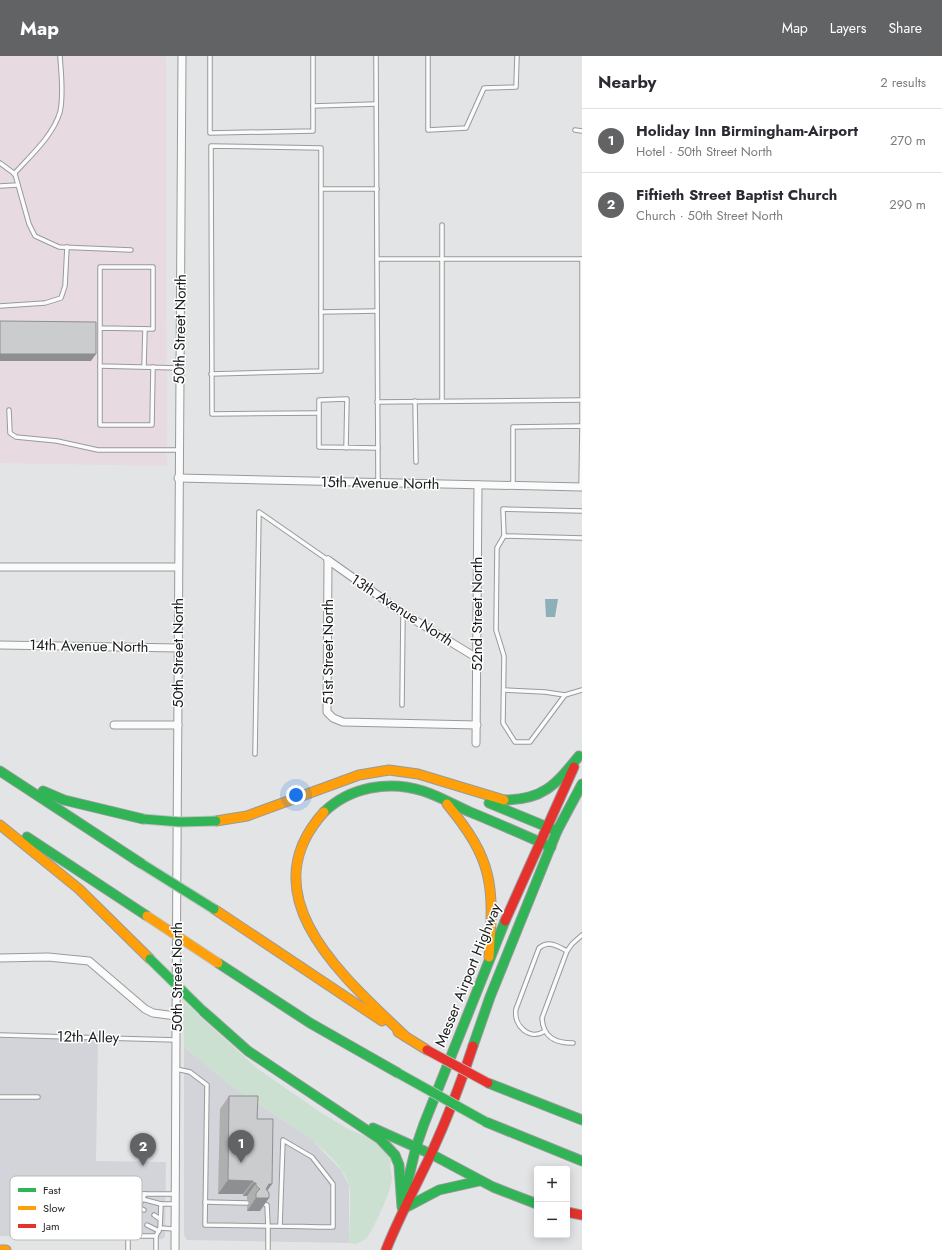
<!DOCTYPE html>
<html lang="en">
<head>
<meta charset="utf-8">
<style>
	:root { --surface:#fff; --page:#f7f7f7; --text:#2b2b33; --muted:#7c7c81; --line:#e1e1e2; --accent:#626364 }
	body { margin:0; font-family:Jost,sans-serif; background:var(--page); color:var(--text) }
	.controls { position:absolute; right:12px; bottom:12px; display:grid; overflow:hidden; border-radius:4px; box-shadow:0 2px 10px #0003 }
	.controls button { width:36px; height:36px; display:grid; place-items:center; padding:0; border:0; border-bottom:1px solid var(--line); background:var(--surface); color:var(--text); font:20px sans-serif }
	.you { position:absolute; left:296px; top:739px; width:14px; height:14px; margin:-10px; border:3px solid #fff; border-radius:50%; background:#1a73e8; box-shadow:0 0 0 6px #1a73e833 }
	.badge { display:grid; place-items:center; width:26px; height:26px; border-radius:50%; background:var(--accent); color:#fff; font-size:13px; font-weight:700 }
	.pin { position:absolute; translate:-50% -33px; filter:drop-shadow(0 1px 2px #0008) }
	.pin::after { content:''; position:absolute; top:21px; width:14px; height:12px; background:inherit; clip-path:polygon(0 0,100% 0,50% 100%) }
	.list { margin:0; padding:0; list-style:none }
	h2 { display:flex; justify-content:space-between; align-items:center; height:52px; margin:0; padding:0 16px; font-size:17px }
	h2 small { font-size:13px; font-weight:400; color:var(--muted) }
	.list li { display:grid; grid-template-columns:26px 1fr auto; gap:12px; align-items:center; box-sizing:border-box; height:64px; padding:0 16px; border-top:1px solid var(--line) }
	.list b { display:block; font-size:15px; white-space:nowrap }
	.list p { margin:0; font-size:13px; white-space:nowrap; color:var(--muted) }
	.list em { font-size:13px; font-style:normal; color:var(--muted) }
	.map { position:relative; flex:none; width:582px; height:1194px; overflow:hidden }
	header { display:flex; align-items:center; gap:24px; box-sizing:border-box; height:56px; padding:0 20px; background:var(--accent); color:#fff }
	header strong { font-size:19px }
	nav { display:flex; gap:22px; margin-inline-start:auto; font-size:14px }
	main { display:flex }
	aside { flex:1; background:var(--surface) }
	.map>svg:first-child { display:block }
</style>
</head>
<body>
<header>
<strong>Map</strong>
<nav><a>Map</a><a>Layers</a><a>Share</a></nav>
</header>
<main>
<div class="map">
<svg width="582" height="1194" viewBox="0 0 582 1194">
	<rect width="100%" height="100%" fill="#e3e4e5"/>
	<g fill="#d2d4da">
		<polygon points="0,982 98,984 96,1105 166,1106 165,1181 162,1183 0,1180"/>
		<polygon points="184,991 240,1036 311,1083 341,1114 349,1129 349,1187 187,1184 184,1179"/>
	</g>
	<polygon fill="#e7dae0" points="0,0 166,0 167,410 0,407"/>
	<path fill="#cce0d2" d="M 183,945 L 258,1013 L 320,1056 L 350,1074 L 370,1082 L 378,1088 L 392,1104 C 388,1109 392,1117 392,1123 C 391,1135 374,1173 366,1183 L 356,1188 L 349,1187 C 349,1174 352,1140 349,1129 C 340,1094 270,1058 241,1037 C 221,1023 203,1006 184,991 Z"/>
	<polygon fill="#8cafb8" points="545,543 558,543 555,561 546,561"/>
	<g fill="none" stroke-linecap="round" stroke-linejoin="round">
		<g stroke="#999a9b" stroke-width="5.5">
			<g id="lane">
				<polyline points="210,0 210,77 313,75 313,50 376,48"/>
				<polyline points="313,0 313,50"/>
				<polyline points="376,0 378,427"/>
				<polyline points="428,0 428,74 466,72 484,32 516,31 517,0"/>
				<polyline points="575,74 582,75"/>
				<polyline points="0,107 15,118 29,168 35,180 59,191 131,194"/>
				<path d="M 14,118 C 30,100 53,80 60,56 C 64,39 61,17 60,0"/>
				<polyline points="0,130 18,129"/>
				<polyline points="321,133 377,133"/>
				<polyline points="377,203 582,203"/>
				<polyline points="582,203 582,370"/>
				<polyline points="0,250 45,247 61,242 65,230 67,191"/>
				<polyline points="321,256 377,255"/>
				<polyline points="100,272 153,273 153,211 100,211 100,310 179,312"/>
				<polyline points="100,310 100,369 152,369 153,311"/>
				<polyline points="144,311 145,273"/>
				<polyline points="211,318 321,315 321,92 211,90 212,358 319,357"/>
				<polyline points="415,345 416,406"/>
				<polyline points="442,345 442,169"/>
				<polyline points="377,346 582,344"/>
				<polyline points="9,354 10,377 16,381 57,385 98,394 178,394"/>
				<polyline points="346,392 347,343 319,344 319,391 378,392"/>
				<polyline points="513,430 513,371 582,370 581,431"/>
				<polyline points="582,455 503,453 504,480 497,492 496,574 504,600 503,667 515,686 530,686 565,639 582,634"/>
				<polyline points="504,480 582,482"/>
				<polyline points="504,634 545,636 565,639"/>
				<polyline points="402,649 403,557"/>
				<polyline points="255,698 259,456 328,504"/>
				<path d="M 545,975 C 530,985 513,970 516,953 L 539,892 C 549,884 557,890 567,895"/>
				<polyline points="0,979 176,984"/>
				<path d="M 573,987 C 556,987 543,982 542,962 L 567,895 L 572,888 L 582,879"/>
				<polyline points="176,1013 190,1016 207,1029 205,1169 268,1170 268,1194"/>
				<polyline points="0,1041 38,1041"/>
				<polyline points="101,1136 145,1138"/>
				<polyline points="142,1143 161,1148 175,1148"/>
				<polyline points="205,1146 247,1147"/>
				<path d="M 262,1147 L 267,1149 L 268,1170 C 290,1170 311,1171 333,1171 L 333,1128 L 312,1101 L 283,1084 L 280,1170"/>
				<polyline points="161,1148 160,1172 175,1173"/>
				<polyline points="138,1151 144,1154"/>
				<polyline points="154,1159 160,1163"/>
				<polyline points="133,1162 139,1165"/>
				<polyline points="147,1169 159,1175"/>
				<polyline points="103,1180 156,1180 160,1172"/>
				<polyline points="128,1194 128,1172 145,1138 175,1138"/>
				<polyline points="156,1194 156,1180"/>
			</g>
		</g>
		<g stroke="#999a9b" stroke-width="9">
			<g id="street">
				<polyline points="178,422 582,431"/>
				<polyline points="328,504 327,656 333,662 343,666 477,669"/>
				<polyline points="328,504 403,557 477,602"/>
				<polyline points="0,511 178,511"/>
				<polyline points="0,589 179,592"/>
				<polyline points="114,669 178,669"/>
				<polyline points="476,687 478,429"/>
				<polyline points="0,902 48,901 89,905 145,953 153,957 176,960"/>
				<path d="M 175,1194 C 177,796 178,398 182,0"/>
			</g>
		</g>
		<g stroke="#999a9b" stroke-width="11">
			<g id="fast">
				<polyline points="0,715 142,808"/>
				<polyline points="43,735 64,744 143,763"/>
				<path d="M 504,744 C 544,744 556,728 579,700"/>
				<polyline points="489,747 557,775"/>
				<path d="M 324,756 C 350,731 389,724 423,735 C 439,740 454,749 470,756 C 497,767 524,779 551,791"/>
				<polyline points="27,781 147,860"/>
				<polyline points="218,907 310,967 398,1017"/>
				<polyline points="203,955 248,995 380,1083 395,1099 399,1109 402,1151"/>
				<polyline points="473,990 490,941 557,775 582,728"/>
				<polyline points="488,1027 582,1064"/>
				<polyline points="486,1066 582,1105"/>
				<polyline points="373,1072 431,1098 493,1131 537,1148"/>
				<polyline points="404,1141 416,1091 424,1068 505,865"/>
				<polyline points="403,1153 439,1134 479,1125"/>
			</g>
		</g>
		<g stroke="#999a9b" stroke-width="11">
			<g id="slow">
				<path d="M 447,748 C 494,805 494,829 489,901"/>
				<path d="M 324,756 C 247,841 346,923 405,980"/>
				<polyline points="216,765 247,760 359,719 389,714 418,718 504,744"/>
				<polyline points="0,769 79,833 150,903"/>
				<polyline points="214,853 382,965"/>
				<polyline points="398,976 427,994"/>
				<polyline points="0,1194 6,1194"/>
			</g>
		</g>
		<g stroke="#999a9b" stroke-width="11">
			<g id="jam">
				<polyline points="505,865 574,711"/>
				<polyline points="567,1156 582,1159"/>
				<path d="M 386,1194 C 399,1161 416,1130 431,1098 C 447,1063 461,1027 473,990"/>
			</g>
		</g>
		<use href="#lane" stroke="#fbfbfb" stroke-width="3.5"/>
		<use href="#street" stroke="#fbfbfb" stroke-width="7"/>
		<use href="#fast" stroke="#30b455" stroke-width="9"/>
		<use href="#slow" stroke="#ff9f0a" stroke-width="9"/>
		<use href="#jam" stroke="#e5322d" stroke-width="9"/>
		<g stroke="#bfc0c0" stroke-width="11" stroke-linecap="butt">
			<g id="fast-bridge">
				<polyline points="143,763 180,766 216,765"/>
				<polyline points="142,808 214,853"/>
				<polyline points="150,903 203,955"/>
				<polyline points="398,1017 486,1066"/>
			</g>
		</g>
		<g stroke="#bfc0c0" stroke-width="11" stroke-linecap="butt">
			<polyline id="slow-bridge" points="147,860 218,907"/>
		</g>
		<g stroke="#bfc0c0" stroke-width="11" stroke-linecap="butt">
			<polyline id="jam-bridge" points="427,994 488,1027"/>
		</g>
		<use href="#fast-bridge" stroke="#30b455" stroke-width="9"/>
		<use href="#slow-bridge" stroke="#ff9f0a" stroke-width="9"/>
		<use href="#jam-bridge" stroke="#e5322d" stroke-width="9"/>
	</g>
	<polygon fill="#afafb0" points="229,1040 257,1063 272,1128 267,1134 260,1155 247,1155 247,1150 250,1146 247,1144 247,1140 243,1140 243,1138 218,1138 220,1053"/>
	<g fill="#8e8f90">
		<polygon points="0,298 96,298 91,305 0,305"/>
		<polygon points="228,1124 253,1125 243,1138 218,1138"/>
		<polygon points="253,1127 256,1127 247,1140 243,1140"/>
		<polygon points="269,1128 272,1128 262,1142 260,1142"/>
		<polygon points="256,1142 269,1142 260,1155 247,1155"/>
	</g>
	<g fill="#cbcccd" stroke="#8e8f90">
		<polygon points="0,265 96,266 96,298 0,298"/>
		<polygon points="229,1040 258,1040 257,1063 273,1063 272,1128 269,1128 266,1133 269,1137 269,1142 256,1142 256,1137 260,1133 256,1130 256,1127 253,1127 253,1125 228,1124"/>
	</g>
	<g text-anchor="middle" stroke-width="3" stroke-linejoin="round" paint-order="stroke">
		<g font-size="15" fill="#1c1d1e" stroke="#fff">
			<text transform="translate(180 273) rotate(-89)" y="5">50th Street North</text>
			<text transform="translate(380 427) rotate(1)" y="5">15th Avenue North</text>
			<text transform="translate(402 554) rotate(33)" y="5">13th Avenue North</text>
			<text transform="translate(477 558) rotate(-90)" y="5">52nd Street North</text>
			<text transform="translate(89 590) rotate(1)" y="5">14th Avenue North</text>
			<text transform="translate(328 596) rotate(-90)" y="5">51st Street North</text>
			<text transform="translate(178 597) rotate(-90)" y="5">50th Street North</text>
			<text transform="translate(468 919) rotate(-68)" y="5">Messer Airport Highway</text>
			<text transform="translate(177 921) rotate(-90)" y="5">50th Street North</text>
			<text transform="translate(88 981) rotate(1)" y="5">12th Alley</text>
		</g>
	</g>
	<rect x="10" y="1120" width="132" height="64" rx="6" fill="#fff" stroke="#bbbbbc" stroke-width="1"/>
	<rect x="18" y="1132" width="18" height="4" fill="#30b455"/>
	<rect x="18" y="1150" width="18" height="4" fill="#ff9f0a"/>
	<rect x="18" y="1168" width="18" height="4" fill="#e5322d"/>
	<g font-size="11" fill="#1c1d1e">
		<text x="43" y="1138">Fast</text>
		<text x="43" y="1156">Slow</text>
		<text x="43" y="1174">Jam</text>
	</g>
</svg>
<div class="controls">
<button>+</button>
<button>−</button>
</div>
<div class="you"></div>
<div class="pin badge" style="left:241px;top:1107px">1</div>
<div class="pin badge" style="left:143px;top:1110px">2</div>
</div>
<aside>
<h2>Nearby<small>2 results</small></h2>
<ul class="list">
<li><span class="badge">1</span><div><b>Holiday Inn Birmingham-Airport</b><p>Hotel · 50th Street North</p></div><em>270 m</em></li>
<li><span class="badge">2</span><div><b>Fiftieth Street Baptist Church</b><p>Church · 50th Street North</p></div><em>290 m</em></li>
</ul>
</aside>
</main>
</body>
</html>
